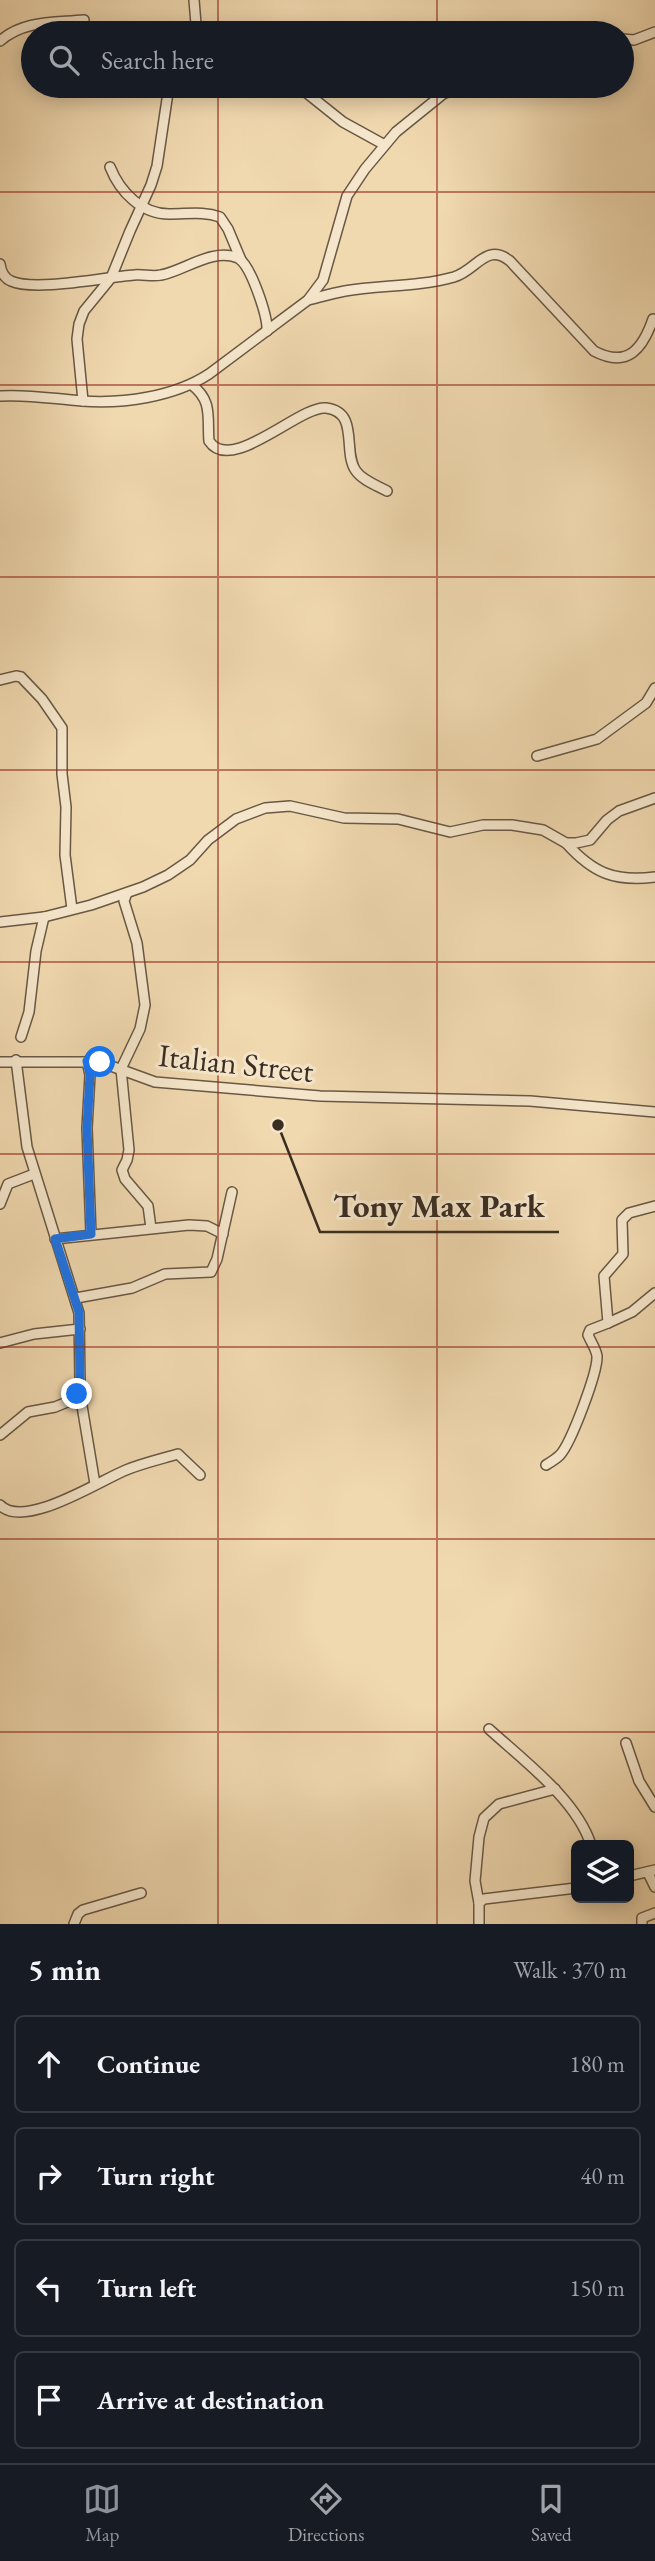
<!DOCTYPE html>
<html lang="en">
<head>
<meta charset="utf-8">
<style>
	:root { --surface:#171b24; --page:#20242c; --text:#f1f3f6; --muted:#9ea1a6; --line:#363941; --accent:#8c9099 }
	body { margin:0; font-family:"EB Garamond",serif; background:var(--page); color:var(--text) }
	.controls { position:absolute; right:21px; bottom:21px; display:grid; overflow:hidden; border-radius:10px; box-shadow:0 4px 18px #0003 }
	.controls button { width:63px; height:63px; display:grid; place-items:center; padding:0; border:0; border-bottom:2px solid var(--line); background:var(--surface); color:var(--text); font:35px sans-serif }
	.stop { position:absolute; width:21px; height:21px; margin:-16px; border:5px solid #1a73e8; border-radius:50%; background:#fff }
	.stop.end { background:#1a73e8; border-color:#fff; box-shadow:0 2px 7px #0008 }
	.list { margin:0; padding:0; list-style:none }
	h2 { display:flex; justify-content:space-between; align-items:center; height:91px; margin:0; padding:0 28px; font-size:30px }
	h2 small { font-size:23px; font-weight:400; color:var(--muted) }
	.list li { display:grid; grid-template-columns:46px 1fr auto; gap:21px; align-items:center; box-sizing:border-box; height:98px; margin:0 14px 14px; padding:0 14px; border:2px solid var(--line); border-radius:10px }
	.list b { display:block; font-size:26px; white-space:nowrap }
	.list em { font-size:23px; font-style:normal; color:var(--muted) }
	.icon { flex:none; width:38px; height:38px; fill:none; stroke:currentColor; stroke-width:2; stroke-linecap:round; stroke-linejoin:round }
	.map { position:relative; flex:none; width:655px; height:1924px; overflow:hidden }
	.search { position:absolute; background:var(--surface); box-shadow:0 4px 18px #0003; left:21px; right:21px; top:21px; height:77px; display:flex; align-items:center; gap:18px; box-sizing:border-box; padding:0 24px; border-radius:38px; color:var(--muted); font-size:26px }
	.sheet { height:539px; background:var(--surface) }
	nav { display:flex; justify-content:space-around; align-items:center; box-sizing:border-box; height:98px; border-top:2px solid var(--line); background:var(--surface); font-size:19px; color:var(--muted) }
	nav a { display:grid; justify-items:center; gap:4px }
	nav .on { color:var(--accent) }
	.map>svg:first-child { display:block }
</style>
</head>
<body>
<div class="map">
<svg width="655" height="1924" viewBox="0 0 655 1924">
	<rect width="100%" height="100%" fill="#f0d8af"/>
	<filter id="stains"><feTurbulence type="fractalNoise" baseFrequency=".00286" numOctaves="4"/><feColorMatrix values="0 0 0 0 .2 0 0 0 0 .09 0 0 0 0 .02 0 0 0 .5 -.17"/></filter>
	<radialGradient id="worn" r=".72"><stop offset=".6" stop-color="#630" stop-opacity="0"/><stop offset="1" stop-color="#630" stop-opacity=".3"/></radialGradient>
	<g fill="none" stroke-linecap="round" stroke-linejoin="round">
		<g stroke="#685845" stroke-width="12">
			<g id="street">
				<polyline points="188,33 196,24 194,0"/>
				<polyline points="557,33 570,27 596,33"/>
				<polyline points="622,39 634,40 655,32"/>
				<path d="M 0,41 C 24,20 54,23 84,20"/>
				<polyline points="298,86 343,122 383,144"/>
				<path d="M 110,167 C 120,192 142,215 171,214 C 188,214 204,211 220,217 L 228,229 L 241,260"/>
				<path d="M 0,264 C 1,271 4,278 11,281 C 35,292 105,277 134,275 C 143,274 152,277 161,275 C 184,271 213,247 238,258 C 251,265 268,317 267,331"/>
				<path d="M 308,300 C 320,297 333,293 345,291 C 381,285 418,287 454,277 C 477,270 486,242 510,261 L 594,351 C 628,369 643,348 653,319"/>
				<path d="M 192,385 C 213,401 207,418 209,441 C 231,475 300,405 326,408 C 360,412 342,452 356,471 C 362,480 378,486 387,491"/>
				<path d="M 0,396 C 28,394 54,399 82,401 C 123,404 174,397 209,374 L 308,300 L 323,280 L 347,196 L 365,169 L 396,132 L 443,94 L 462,86"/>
				<polyline points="83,401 77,339 79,324 84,311 111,278 130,231 151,185 157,166 169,86"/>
				<polyline points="0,680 16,676 21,677 42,699 62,728 62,774 66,807 65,855 72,909"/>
				<polyline points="537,756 597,739 646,703 655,688"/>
				<path d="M 566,843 C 593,873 614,882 655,877"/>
				<polyline points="127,893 124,901 137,943 145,1005 140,1029 121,1069 129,1150 127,1160 122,1170 125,1179 148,1206 151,1228"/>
				<polyline points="0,922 44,917 91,905 143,887 168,875 190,860 208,840 236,819 265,808 290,806 344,818 398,819 450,832 483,825 512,825 543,830 566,843 576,843 590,840 607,820 619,811 655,798"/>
				<polyline points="21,1037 29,1012 36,951 44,917"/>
				<polyline points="87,1061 90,1075 87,1128 91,1234"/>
				<polyline points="0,1062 100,1062 155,1082 320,1096 530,1101 655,1112"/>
				<polyline points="0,1204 8,1184 34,1174"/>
				<polyline points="55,1239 189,1225 207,1226 223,1234"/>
				<polyline points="76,1298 132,1288 165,1274 211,1272 217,1259 232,1192"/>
				<polyline points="608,1323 632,1312 655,1293"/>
				<polyline points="0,1343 34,1334 80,1329"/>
				<polyline points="79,1388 95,1484"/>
				<polyline points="0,1435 28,1412 55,1407 72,1400 77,1394 80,1382 79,1313 27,1147 16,1060"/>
				<path d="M 546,1465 C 551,1462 556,1459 560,1455 C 571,1443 598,1372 597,1356 C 596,1349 591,1342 588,1335 L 590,1330 L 608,1323 L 604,1276 L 623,1254 L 622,1220 L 629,1213 L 655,1206"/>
				<path d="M 0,1505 C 24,1530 99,1481 126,1470 C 143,1463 161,1459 178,1454 L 200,1475"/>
				<path d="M 489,1729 C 523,1760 577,1800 591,1845"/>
				<polyline points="626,1743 639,1781 655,1807"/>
				<polyline points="648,1873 655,1887"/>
				<polyline points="629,1876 655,1870"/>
				<polyline points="479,1903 475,1881 479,1837 484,1818 499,1804 555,1789"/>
				<polyline points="74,1924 78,1914 83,1910 141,1893"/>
				<polyline points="479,1924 479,1903 484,1899 576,1888"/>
				<polyline points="642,1924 642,1918 655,1913"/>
			</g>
		</g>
		<use href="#street" stroke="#f5e6cb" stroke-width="9"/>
	</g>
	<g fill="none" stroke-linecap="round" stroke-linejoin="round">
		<polyline stroke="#1a73e8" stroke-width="9" points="77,1394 80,1382 79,1312 55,1239 91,1234 87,1128 90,1075 87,1061 100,1062"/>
	</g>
	<path fill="none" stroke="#8f2418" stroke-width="2" stroke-opacity="0.55" d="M 218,0 L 218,33M 437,0 L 437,33M 218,86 L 218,1924M 437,86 L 437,1924M 0,192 L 655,192M 0,385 L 655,385M 0,577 L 655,577M 0,770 L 655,770M 0,962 L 655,962M 0,1154 L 655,1154M 0,1347 L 655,1347M 0,1539 L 655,1539M 0,1732 L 655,1732"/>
	<g text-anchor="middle" stroke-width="6" stroke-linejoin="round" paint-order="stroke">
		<g font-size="32" fill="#3a2d22" stroke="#f5e6cb">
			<text transform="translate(236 1063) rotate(6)" y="11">Italian Street</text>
		</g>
	</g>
	<path fill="none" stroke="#3a2d22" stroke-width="2.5" d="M278 1125L320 1232H559"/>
	<circle fill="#3a2d22" stroke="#f5e6cb" stroke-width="2.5" cx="278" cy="1125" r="7"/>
	<g font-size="33" text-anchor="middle" font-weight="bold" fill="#3a2d22" stroke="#f5e6cb" stroke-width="6" stroke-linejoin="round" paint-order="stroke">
		<text x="439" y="1217">Tony Max Park</text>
	</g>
	<rect width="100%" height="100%" filter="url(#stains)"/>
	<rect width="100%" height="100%" fill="url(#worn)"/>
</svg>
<div class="controls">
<button><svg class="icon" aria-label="layers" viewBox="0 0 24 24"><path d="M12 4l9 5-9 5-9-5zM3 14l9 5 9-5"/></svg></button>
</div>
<div class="stop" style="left:100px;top:1062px"></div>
<div class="stop end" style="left:77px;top:1394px"></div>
<div class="search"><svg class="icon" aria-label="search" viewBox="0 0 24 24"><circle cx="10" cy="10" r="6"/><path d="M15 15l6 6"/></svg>Search here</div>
</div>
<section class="sheet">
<h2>5 min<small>Walk · 370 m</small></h2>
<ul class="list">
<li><svg class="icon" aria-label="ahead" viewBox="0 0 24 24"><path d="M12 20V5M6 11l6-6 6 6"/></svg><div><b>Continue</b></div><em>180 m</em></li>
<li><svg class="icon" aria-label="right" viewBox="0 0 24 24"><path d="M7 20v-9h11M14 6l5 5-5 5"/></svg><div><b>Turn right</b></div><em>40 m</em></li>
<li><svg class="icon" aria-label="left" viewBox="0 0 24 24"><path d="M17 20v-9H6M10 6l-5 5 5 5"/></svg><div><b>Turn left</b></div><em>150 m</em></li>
<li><svg class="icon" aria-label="arrive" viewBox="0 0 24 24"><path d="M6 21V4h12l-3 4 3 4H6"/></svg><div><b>Arrive at destination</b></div></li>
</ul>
</section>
<nav>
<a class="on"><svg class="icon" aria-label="map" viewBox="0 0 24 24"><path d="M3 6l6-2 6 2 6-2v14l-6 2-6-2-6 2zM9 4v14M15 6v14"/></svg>Map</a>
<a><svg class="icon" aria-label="directions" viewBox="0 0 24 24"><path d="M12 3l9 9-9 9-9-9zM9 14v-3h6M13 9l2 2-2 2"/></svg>Directions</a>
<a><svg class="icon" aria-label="saved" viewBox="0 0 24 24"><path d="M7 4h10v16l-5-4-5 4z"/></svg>Saved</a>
</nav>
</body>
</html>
